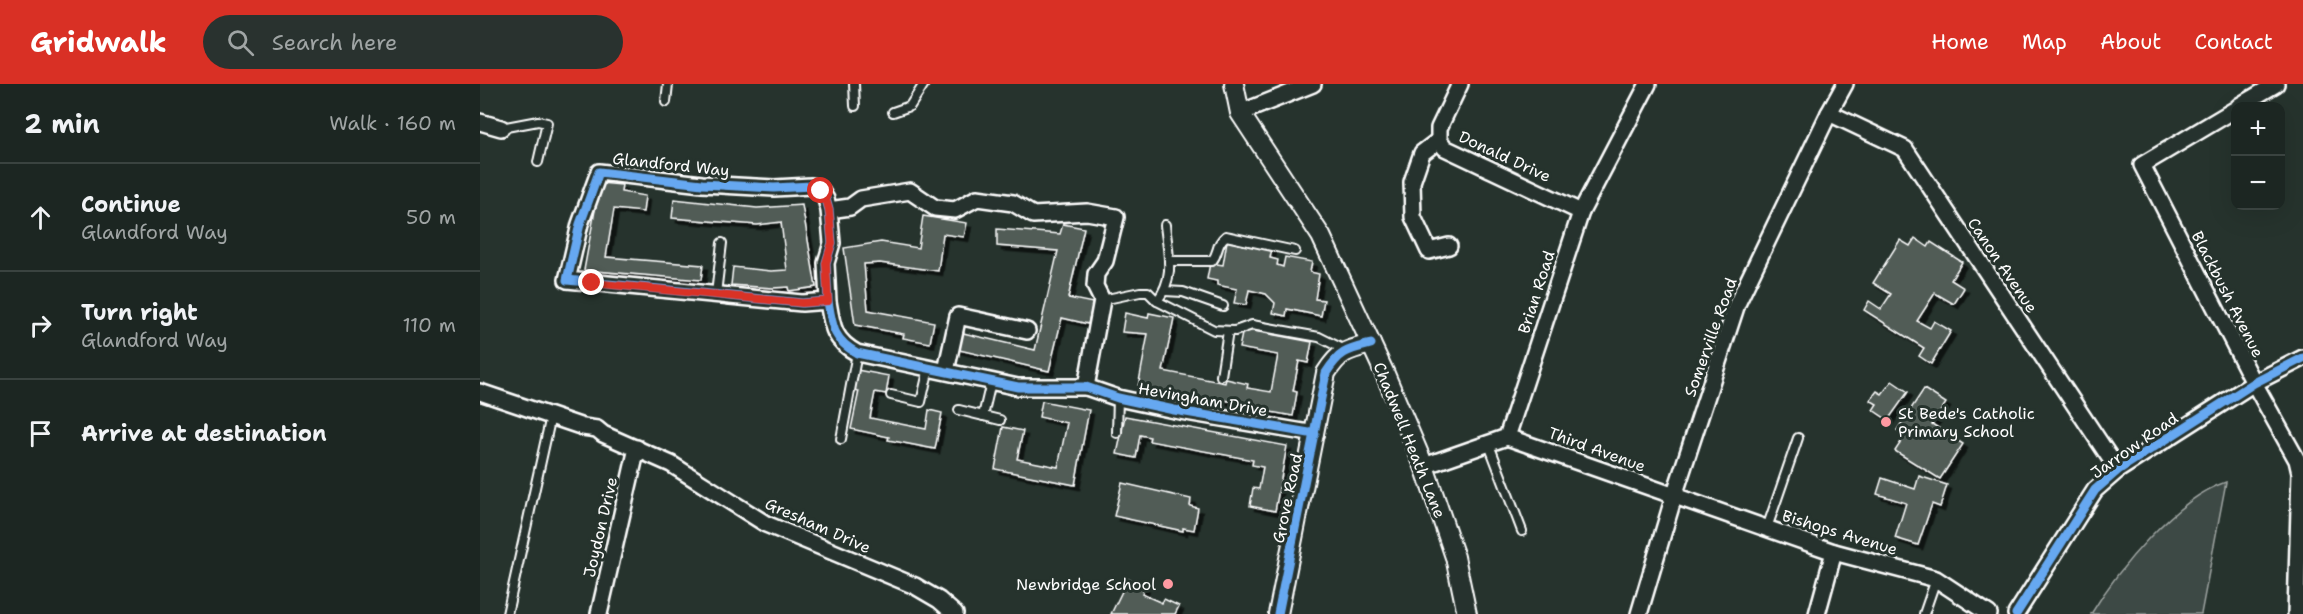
<!DOCTYPE html>
<html lang="en">
<head>
<meta charset="utf-8">
<style>
	:root { --surface:#1c2622; --page:#29322f; --text:#f1f3f6; --muted:#a0a5a5; --line:#3a4340; --accent:#d93025 }
	body { margin:0; font-family:"Shantell Sans",sans-serif; background:var(--page); color:var(--text) }
	.controls { position:absolute; right:18px; top:18px; display:grid; overflow:hidden; border-radius:12px; box-shadow:0 6px 24px #0002 }
	.controls button { width:54px; height:54px; display:grid; place-items:center; padding:0; border:0; border-bottom:2px solid var(--line); background:var(--surface); color:var(--text); font:30px sans-serif }
	.stop { position:absolute; width:18px; height:18px; margin:-14px; border:4px solid #d93025; border-radius:50%; background:#fff }
	.stop.end { background:#d93025; border-color:#fff; box-shadow:0 2px 6px #0008 }
	.list { margin:0; padding:0; list-style:none }
	h2 { display:flex; justify-content:space-between; align-items:center; height:78px; margin:0; padding:0 24px; font-size:26px }
	h2 small { font-size:20px; font-weight:400; color:var(--muted) }
	.list li { display:grid; grid-template-columns:39px 1fr auto; gap:18px; align-items:center; box-sizing:border-box; height:108px; padding:0 24px; border-top:2px solid var(--line) }
	.list b { display:block; font-size:22px; white-space:nowrap }
	.list p { margin:0; font-size:20px; white-space:nowrap; color:var(--muted) }
	.list em { font-size:20px; font-style:normal; color:var(--muted) }
	.icon { flex:none; width:33px; height:33px; fill:none; stroke:currentColor; stroke-width:2; stroke-linecap:round; stroke-linejoin:round }
	.map { position:relative; flex:none; width:1823px; height:530px; overflow:hidden }
	header { display:flex; align-items:center; gap:36px; box-sizing:border-box; height:84px; padding:0 30px; background:var(--accent); color:#fff }
	header strong { font-size:28px }
	nav { display:flex; gap:33px; margin-inline-start:auto; font-size:21px }
	.search { width:420px; height:54px; background:var(--page); display:flex; align-items:center; gap:15px; box-sizing:border-box; padding:0 21px; border-radius:33px; color:var(--muted); font-size:22px }
	main { display:flex }
	aside { flex:1; background:var(--surface) }
	.map>svg:first-child { display:block }
</style>
</head>
<body>
<header>
<strong>Gridwalk</strong>
<div class="search"><svg class="icon" aria-label="search" viewBox="0 0 24 24"><circle cx="10" cy="10" r="6"/><path d="M15 15l6 6"/></svg>Search here</div>
<nav><a>Home</a><a>Map</a><a>About</a><a>Contact</a></nav>
</header>
<main>
<aside>
<h2>2 min<small>Walk · 160 m</small></h2>
<ul class="list">
<li><svg class="icon" aria-label="ahead" viewBox="0 0 24 24"><path d="M12 20V5M6 11l6-6 6 6"/></svg><div><b>Continue</b><p>Glandford Way</p></div><em>50 m</em></li>
<li><svg class="icon" aria-label="right" viewBox="0 0 24 24"><path d="M7 20v-9h11M14 6l5 5-5 5"/></svg><div><b>Turn right</b><p>Glandford Way</p></div><em>110 m</em></li>
<li><svg class="icon" aria-label="arrive" viewBox="0 0 24 24"><path d="M6 21V4h12l-3 4 3 4H6"/></svg><div><b>Arrive at destination</b></div></li>
</ul>
</aside>
<div class="map">
<svg width="1823" height="530" viewBox="0 0 1823 530">
	<defs>
		<filter id="shadow"><feDropShadow dx="4.5" dy="4.5" stdDeviation="0" flood-color="#0009"/></filter>
	</defs>
	<rect width="100%" height="100%" fill="#26332d"/>
	<filter id="ink" filterUnits="userSpaceOnUse"><feTurbulence type="fractalNoise" baseFrequency=".0167" numOctaves="2"/><feDisplacementMap in="SourceGraphic" scale="12" xChannelSelector="R" yChannelSelector="G"/><feConvolveMatrix kernelMatrix="1 2 1 2 8 2 1 2 1" color-interpolation-filters="sRGB"/></filter>
	<g filter="url(#ink)">
		<path fill="#3e4944" stroke="#9ea4a2" stroke-width="1.5" d="M 1746,398 L 1721,530 L 1611,530 C 1638,485 1695,415 1746,398 Z"/>
		<g fill="#515c57" stroke="#fff" stroke-width="1.5" filter="url(#shadow)">
			<polygon points="120,99 142,101 141,108 165,112 163,128 134,125 126,173 223,181 221,196 104,186"/>
			<polygon points="194,115 277,124 322,121 336,203 309,207 308,203 293,204 251,201 253,183 291,187 307,186 301,138 277,141 192,134"/>
			<polygon points="443,132 487,139 484,153 463,150 458,187 400,179 384,180 388,226 454,238 450,259 423,254 424,250 375,241 364,164 401,158 438,164"/>
			<polygon points="583,140 604,144 588,214 613,219 608,240 582,234 569,287 475,265 479,248 555,266 578,167 517,162 517,145 580,150"/>
			<polygon points="1435,154 1448,163 1451,158 1482,178 1471,196 1484,204 1474,220 1455,209 1437,237 1450,244 1454,237 1471,247 1451,280 1439,272 1444,264 1384,226 1389,217 1401,225 1411,210 1393,199 1420,156 1430,162"/>
			<polygon points="747,157 792,165 790,174 798,176 797,181 803,183 805,173 832,178 830,188 839,190 835,215 844,216 841,232 807,225 806,232 793,229 795,219 786,210 769,206 766,221 754,219 757,205 737,201 737,197 727,195 730,179 743,181"/>
			<polygon points="645,229 668,234 669,229 694,234 683,287 745,299 746,295 768,300 767,304 791,308 798,271 759,264 763,245 832,258 828,279 819,277 813,307 817,308 813,332 785,327 786,324 738,315 738,318 658,303 668,250 642,248"/>
			<polygon points="377,286 409,292 406,310 395,308 390,334 446,345 449,326 462,329 455,365 408,356 409,353 371,345 379,307 373,306"/>
			<polygon points="1412,297 1428,308 1408,336 1393,326 1397,320 1390,316 1397,307 1402,310"/>
			<polygon points="1444,305 1466,319 1452,340 1483,360 1460,395 1415,367 1425,352 1417,346"/>
			<polygon points="562,317 609,326 595,401 515,385 523,343 543,347 537,375 578,383 587,339 559,333"/>
			<polygon points="645,332 807,362 795,427 770,422 773,404 779,405 783,383 772,381 773,376 669,357 670,353 660,351 656,374 637,370"/>
			<polygon points="1439,392 1467,401 1460,423 1452,420 1438,461 1415,454 1426,419 1397,410 1402,394 1435,405"/>
			<polygon points="642,399 711,415 710,422 718,424 714,446 703,444 703,447 634,432"/>
			<polygon points="648,495 665,503 662,510 682,519 684,515 699,522 695,530 631,530"/>
		</g>
		<g fill="none" stroke-linecap="round" stroke-linejoin="round">
			<g stroke="#fff" stroke-width="12">
				<g id="service">
					<polyline points="374,0 375,22"/>
					<polyline points="186,18 188,0"/>
					<polyline points="413,28 430,22 444,0"/>
					<polyline points="21,44 58,37 67,39 58,78"/>
					<path d="M 689,177 L 732,177 C 740,167 735,161 746,152 L 815,167"/>
					<polyline points="685,207 703,208 743,222"/>
					<polyline points="236,210 242,159"/>
					<path d="M 622,216 L 660,208 L 668,208 L 677,217 C 696,193 688,169 685,141"/>
					<polyline points="677,217 734,246 755,247 772,241 839,253 865,266"/>
					<polyline points="741,292 748,247"/>
					<polyline points="411,311 441,318 449,284"/>
					<polyline points="479,326 520,336"/>
					<polyline points="503,332 511,298"/>
					<polyline points="637,349 638,314"/>
					<polyline points="361,355 377,269"/>
					<polyline points="1008,358 1042,447"/>
					<polyline points="1287,444 1318,354"/>
					<polyline points="27,530 71,332"/>
					<polyline points="1444,530 1456,495"/>
				</g>
			</g>
			<g stroke="#fff" stroke-width="20">
				<g id="minor">
					<polyline points="980,0 959,44 959,56 965,64 1101,128"/>
					<polyline points="1759,22 1796,0"/>
					<polyline points="1756,25 1662,81 1774,299 1817,376 1820,389 1816,530"/>
					<polyline points="760,29 833,0"/>
					<polyline points="1349,29 1425,65 1638,386"/>
					<polyline points="0,38 21,44"/>
					<polyline points="959,56 942,69 932,98 933,133 949,167 969,162"/>
					<polyline points="349,126 370,123 381,115 430,107 455,124 475,126 497,114 533,119 553,131 607,128 636,133 625,177 616,190 615,202 622,216 606,303"/>
					<path d="M 348,217 L 346,179 L 352,159 L 349,126 L 346,115 L 341,107 L 331,102 L 294,104 L 222,100 L 119,88 L 100,140 L 87,196 L 322,219 L 348,217 C 352,242 353,256 377,269 L 538,303 L 606,303 L 638,314 L 694,326 L 835,350"/>
					<polyline points="466,287 478,232 547,247"/>
					<polyline points="0,308 103,343 117,345 123,350 191,380 286,440 435,502 459,516 475,530"/>
					<polyline points="1027,353 1354,468 1456,495 1509,530"/>
					<polyline points="944,382 1027,353 1101,128 1168,0"/>
					<polyline points="119,530 157,364"/>
					<polyline points="1159,530 1194,412 1257,220 1349,29 1365,0"/>
					<polyline points="1337,530 1354,468"/>
					<polyline points="1536,530 1615,406 1638,386 1774,299 1823,274"/>
				</g>
			</g>
			<g stroke="#fff" stroke-width="22">
				<g id="tertiary">
					<polyline points="754,0 760,29 841,152 905,290 944,382 975,473 987,530"/>
					<path d="M 798,530 L 846,289 C 860,267 867,266 891,260"/>
				</g>
			</g>
			<use href="#service" stroke="#26332d" stroke-width="8"/>
			<use href="#minor" stroke="#26332d" stroke-width="15"/>
			<use href="#tertiary" stroke="#26332d" stroke-width="18"/>
			<g stroke="#26332d" stroke-width="13">
				<g id="cycleway">
					<path d="M 348,217 L 346,179 L 352,159 L 349,126 L 346,115 L 341,107 L 331,102 L 294,104 L 222,100 L 119,88 L 100,140 L 87,196 L 322,219 L 348,217 C 352,242 353,256 377,269 L 538,303 L 606,303 L 638,314 L 694,326 L 835,350"/>
					<path d="M 798,530 L 846,289 C 860,267 867,266 891,260"/>
					<polyline points="1536,530 1615,406 1638,386 1774,299 1823,274"/>
				</g>
			</g>
			<use href="#cycleway" stroke="#66a8f1" stroke-width="9"/>
		</g>
	</g>
	<g fill="none" stroke-linecap="round" stroke-linejoin="round" filter="url(#ink)">
		<polyline stroke="#d93025" stroke-width="8" points="112,199 322,219 348,217 346,179 352,159 349,126 346,115 341,107"/>
	</g>
	<g fill="#ff9aa2" stroke="#26332d" stroke-width="2">
		<circle cx="1406" cy="338" r="6"/>
		<circle cx="688" cy="500" r="6"/>
	</g>
	<g text-anchor="middle" stroke-width="6" stroke-linejoin="round" paint-order="stroke">
		<g font-size="16" fill="#fff" stroke="#26332d">
			<text transform="translate(1025 72) rotate(25)" y="6">Donald Drive</text>
			<text transform="translate(191 80) rotate(6)" y="6">Glandford Way</text>
			<text transform="translate(1523 181) rotate(56)" y="6">Canon Avenue</text>
			<text transform="translate(1056 208) rotate(-72)" y="6">Brian Road</text>
			<text transform="translate(1748 210) rotate(63)" y="6">Blackbush Avenue</text>
			<text transform="translate(1230 253) rotate(-70)" y="6">Somerville Road</text>
			<text transform="translate(723 315) rotate(10)" y="6">Hevingham Drive</text>
			<text transform="translate(930 356) rotate(68)" y="6">Chadwell Heath Lane</text>
			<text transform="translate(1654 361) rotate(-35)" y="6">Jarrow Road</text>
			<text transform="translate(1117 365) rotate(20)" y="6">Third Avenue</text>
			<text transform="translate(807 414) rotate(-78)" y="6">Grove Road</text>
			<text transform="translate(338 441) rotate(24)" y="6">Gresham Drive</text>
			<text transform="translate(120 443) rotate(-77)" y="6">Joydon Drive</text>
			<text transform="translate(1360 448) rotate(17)" y="6">Bishops Avenue</text>
		</g>
		<g font-size="16" fill="#fff" stroke="#26332d" text-anchor="start">
			<text x="1418" y="335">St Bede's Catholic<tspan x="1418" dy="18">Primary School</tspan></text>
			<text x="676" y="506" text-anchor="end">Newbridge School</text>
		</g>
	</g>
</svg>
<div class="controls">
<button>+</button>
<button>−</button>
</div>
<div class="stop" style="left:341px;top:107px"></div>
<div class="stop end" style="left:112px;top:199px"></div>
</div>
</main>
</body>
</html>
